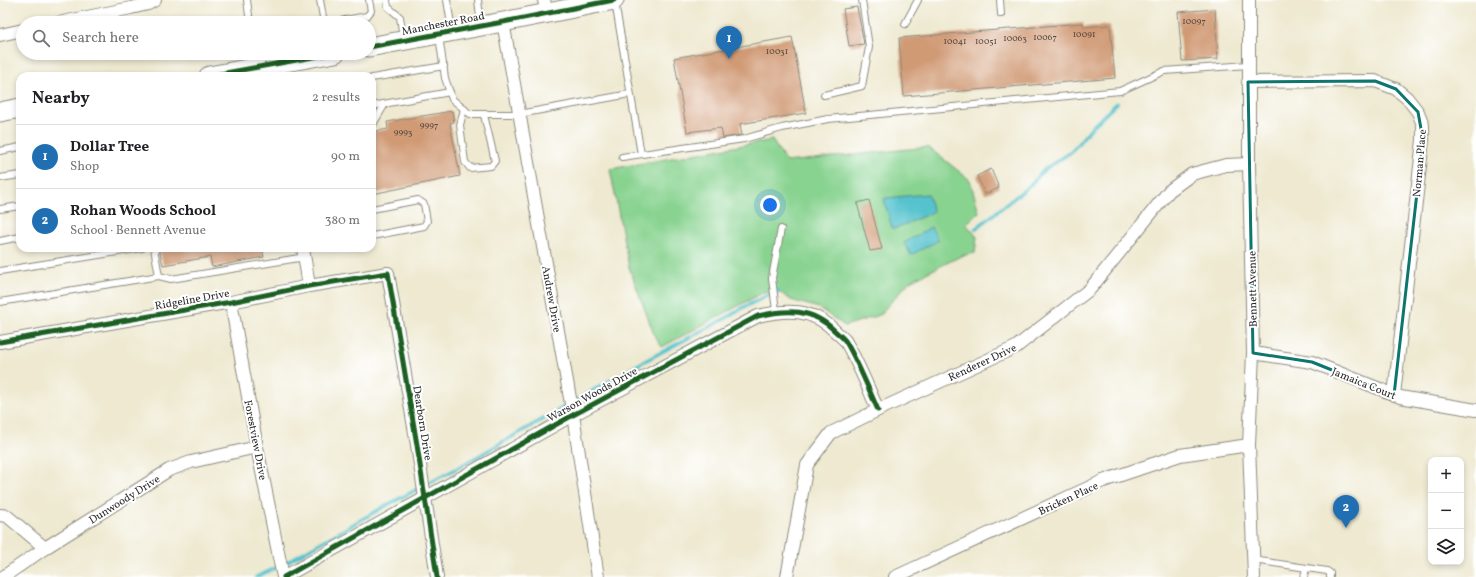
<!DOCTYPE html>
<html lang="en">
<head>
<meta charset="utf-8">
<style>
	:root { --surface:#fff; --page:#f2f2f2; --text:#202124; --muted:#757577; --line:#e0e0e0; --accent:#1f6fb2 }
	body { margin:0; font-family:Vollkorn,serif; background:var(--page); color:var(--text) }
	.controls { position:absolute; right:12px; bottom:12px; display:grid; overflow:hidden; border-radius:8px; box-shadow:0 2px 6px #0003 }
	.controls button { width:36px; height:36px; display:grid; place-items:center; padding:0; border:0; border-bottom:1px solid var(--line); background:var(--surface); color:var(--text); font:20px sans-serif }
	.you { position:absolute; left:770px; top:205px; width:14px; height:14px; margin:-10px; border:3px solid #fff; border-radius:50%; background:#1a73e8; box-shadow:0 0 0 6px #1a73e833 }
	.badge { display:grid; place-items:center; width:26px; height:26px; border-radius:50%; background:var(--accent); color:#fff; font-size:13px; font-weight:700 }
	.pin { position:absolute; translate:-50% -33px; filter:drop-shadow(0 1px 2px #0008) }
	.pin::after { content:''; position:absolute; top:21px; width:14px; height:12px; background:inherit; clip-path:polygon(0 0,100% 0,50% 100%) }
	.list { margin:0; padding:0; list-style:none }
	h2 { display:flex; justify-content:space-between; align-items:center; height:52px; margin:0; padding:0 16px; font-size:17px }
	h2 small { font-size:13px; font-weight:400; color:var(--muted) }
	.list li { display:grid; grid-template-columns:26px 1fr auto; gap:12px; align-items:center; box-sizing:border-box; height:64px; padding:0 16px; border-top:1px solid var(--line) }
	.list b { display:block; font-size:15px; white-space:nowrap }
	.list p { margin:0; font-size:13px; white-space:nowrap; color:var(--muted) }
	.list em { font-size:13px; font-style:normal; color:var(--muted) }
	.icon { flex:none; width:22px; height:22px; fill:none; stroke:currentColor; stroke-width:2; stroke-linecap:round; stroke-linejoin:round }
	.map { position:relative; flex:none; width:1476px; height:577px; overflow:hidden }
	.search { position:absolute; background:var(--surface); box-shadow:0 2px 6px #0003; left:16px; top:16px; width:360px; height:44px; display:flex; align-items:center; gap:10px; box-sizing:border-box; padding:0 14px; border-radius:22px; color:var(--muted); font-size:15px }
	.panel { position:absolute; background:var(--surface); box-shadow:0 2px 6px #0003; left:16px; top:72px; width:360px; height:180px; border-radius:12px }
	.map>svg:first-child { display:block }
</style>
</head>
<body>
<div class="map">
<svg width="1476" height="577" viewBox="0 0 1476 577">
	<rect width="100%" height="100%" fill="#fff"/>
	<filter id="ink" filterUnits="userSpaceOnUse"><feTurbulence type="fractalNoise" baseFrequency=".025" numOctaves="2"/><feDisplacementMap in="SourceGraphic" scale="8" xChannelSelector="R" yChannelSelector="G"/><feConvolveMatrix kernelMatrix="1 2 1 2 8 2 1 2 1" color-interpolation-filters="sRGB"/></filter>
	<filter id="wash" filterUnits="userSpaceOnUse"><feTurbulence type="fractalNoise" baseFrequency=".012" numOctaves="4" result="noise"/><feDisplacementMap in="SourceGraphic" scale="16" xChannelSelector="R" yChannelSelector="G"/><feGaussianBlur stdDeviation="0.9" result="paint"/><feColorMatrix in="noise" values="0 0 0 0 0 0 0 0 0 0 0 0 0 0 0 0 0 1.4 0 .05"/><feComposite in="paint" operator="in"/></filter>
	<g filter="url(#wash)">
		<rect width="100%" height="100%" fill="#eee9d0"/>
		<polygon fill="#88d390" stroke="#5a7f5e" points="772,140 786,162 928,147 970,180 979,212 966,224 977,237 975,253 961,256 910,281 883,311 882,314 845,326 819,308 791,300 781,293 766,291 662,347 655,337 629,267 610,169"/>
		<g fill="#55c2cd" stroke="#40767c">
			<polygon points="928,194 933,212 894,229 892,228 884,200 885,198"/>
			<polygon points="931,227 939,240 911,255 904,243"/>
		</g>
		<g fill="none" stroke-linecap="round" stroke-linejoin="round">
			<g stroke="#55c2cd" stroke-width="3.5">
				<polyline points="975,229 1028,187 1045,169 1071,152 1091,128 1117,103"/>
				<polyline points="283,564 389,504 454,470 641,363 730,316 744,307 779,290"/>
				<polyline points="256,577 278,567"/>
			</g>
		</g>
		<g id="blocks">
			<g fill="#d09a74">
				<polygon points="857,7 864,44 849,46 843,9"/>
				<polygon points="1215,9 1218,59 1182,61 1178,12"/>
				<polygon points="1083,23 1084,27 1110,25 1115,78 904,96 899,38"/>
				<polygon points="792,37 806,113 740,124 742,135 723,138 721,128 687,132 674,58"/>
				<polygon points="452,111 454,122 450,123 460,176 372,194 372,132 388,129 387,122"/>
				<polygon points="991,169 999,188 985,194 977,176"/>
				<polygon points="869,200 882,249 870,251 857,203"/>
				<polygon points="159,248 262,248 264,257 212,267 210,257 163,265"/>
			</g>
		</g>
	</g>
	<g filter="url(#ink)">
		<use href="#blocks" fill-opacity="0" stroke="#8c8a7e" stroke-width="1"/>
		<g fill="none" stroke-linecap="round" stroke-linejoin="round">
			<g stroke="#8c8a7e" stroke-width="8">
				<g id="lane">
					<polyline points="247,0 250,23"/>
					<polyline points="320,0 324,23"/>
					<polyline points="387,0 388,7 400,17 403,38"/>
					<polyline points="447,0 452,30"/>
					<polyline points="478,0 481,25"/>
					<polyline points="1000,0 1001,14"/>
					<polyline points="615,2 641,154"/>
					<polyline points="329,23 367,16 371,11 369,0"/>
					<polyline points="905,24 918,0"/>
					<polyline points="439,36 445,78 452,99 470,114 519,114 630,94"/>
					<polyline points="254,53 256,65"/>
					<polyline points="372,78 444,66"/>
					<polyline points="824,95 862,86 869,47 862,0"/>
					<polyline points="372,106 450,92"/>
					<polyline points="464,109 460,125 465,162 470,168 491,166 495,161 484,115"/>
					<polyline points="372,126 385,104"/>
					<polyline points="0,151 20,147"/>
					<polyline points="622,157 744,139 782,128 828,119 1120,91 1164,71 1248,65"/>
					<polyline points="0,178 20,175"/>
					<polyline points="0,209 20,206"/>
					<polyline points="372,209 418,200 424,204 427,221 424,226 372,236"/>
					<polyline points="0,241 20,237"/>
					<polyline points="154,248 159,276 171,279 305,257"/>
					<polyline points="0,271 142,248"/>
					<polyline points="0,302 159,276"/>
					<polyline points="776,311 772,278 781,229"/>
					<polyline points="1253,560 1327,571 1330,573 1330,577"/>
					<polyline points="1304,577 1306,568"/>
				</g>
			</g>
			<g stroke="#8c8a7e" stroke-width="14">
				<g id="street">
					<polyline points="544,0 547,14"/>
					<polyline points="1249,0 1249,164 1253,353 1249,445 1254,577"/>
					<polyline points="503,22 573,415 598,577"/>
					<polyline points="58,23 131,8 148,4 155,0"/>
					<polyline points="0,35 23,30"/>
					<polyline points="1248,82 1375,81 1396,89 1407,98 1418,112 1423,125 1423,140 1394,395"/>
					<polyline points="303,248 309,286"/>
					<polyline points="231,302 257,447 283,577"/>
					<polyline points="0,342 231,302 309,286 388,273 417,445 437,577"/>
					<polyline points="1253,353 1312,362 1400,397 1476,410"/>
					<polyline points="0,515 7,516 45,548"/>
					<polyline points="3,577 45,548 169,470 191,462 257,447"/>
					<path d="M 284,577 L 573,415 L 758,316 C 787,309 812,308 835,331 C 839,335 844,338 846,342 C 859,364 868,388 878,410"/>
					<polyline points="787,577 807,465 831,433 878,410 1016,347 1090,289 1169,191 1192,174 1226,165 1249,164"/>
					<polyline points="895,577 1103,481 1180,455 1249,445"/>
				</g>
			</g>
			<g stroke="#8c8a7e" stroke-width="21">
				<g id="primary">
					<polyline points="369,47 503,22 614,0"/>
					<polyline points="209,76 335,53"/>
					<polyline points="0,112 20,108"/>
				</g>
			</g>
			<use href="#lane" stroke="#fff" stroke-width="6"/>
			<use href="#street" stroke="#fff" stroke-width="12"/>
			<use href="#primary" stroke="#fff" stroke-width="19"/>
			<g stroke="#fff" stroke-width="8">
				<g id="cycleway">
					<polyline points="369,47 503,22 614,0"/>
					<polyline points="209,76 335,53"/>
					<polyline points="0,342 231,302 309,286 388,273 417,445 437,577"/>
					<path d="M 284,577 L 573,415 L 758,316 C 787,309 812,308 835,331 C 839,335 844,338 846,342 C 859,364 868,388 878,410"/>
				</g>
			</g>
			<use href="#cycleway" stroke="#1b5e20" stroke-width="5"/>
		</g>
	</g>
	<path fill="none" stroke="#0f766e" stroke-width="3" stroke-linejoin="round" d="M 1375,81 L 1396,89 L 1418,112 L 1423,140 L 1394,395 L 1312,362 L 1253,353 L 1248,82 Z"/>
	<g text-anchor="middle" stroke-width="4" stroke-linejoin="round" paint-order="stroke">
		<g font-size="9" fill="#54473d">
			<text x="1194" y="24">10097</text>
			<text x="1084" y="37">10091</text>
			<text x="1045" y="40">10067</text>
			<text x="1015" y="41">10063</text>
			<text x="955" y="44">10041</text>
			<text x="986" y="44">10051</text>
			<text x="777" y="54">10031</text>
			<text x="429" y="128">9997</text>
			<text x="403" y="135">9993</text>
		</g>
		<g font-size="11" fill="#2b2b2b" stroke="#fff">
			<text transform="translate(443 23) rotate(-11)" y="4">Manchester Road</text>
			<text transform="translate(1419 163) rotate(-85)" y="4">Norman Place</text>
			<text transform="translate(1252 289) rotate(-91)" y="4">Bennett Avenue</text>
			<text transform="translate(192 299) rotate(-10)" y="4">Ridgeline Drive</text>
			<text transform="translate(552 299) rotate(80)" y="4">Andrew Drive</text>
			<text transform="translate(982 362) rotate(-25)" y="4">Renderer Drive</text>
			<text transform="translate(1364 383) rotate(22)" y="4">Jamaica Court</text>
			<text transform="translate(592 394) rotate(-29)" y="4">Warson Woods Drive</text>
			<text transform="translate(423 423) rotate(81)" y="4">Dearborn Drive</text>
			<text transform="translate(256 440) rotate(79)" y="4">Forestview Drive</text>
			<text transform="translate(1068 498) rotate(-25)" y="4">Bricken Place</text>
			<text transform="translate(124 499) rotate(-32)" y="4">Dunwoody Drive</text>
		</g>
	</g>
</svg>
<div class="controls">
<button>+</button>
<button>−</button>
<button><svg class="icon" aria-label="layers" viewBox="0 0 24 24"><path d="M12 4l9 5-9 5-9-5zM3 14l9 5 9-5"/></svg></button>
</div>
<div class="you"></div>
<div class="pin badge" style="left:729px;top:59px">1</div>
<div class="pin badge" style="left:1346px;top:528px">2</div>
<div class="search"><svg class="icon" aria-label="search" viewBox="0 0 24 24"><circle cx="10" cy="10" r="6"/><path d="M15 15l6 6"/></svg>Search here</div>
<section class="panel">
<h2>Nearby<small>2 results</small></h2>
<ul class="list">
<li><span class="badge">1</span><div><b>Dollar Tree</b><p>Shop</p></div><em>90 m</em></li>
<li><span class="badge">2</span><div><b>Rohan Woods School</b><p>School · Bennett Avenue</p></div><em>380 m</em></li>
</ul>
</section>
</div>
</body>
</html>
